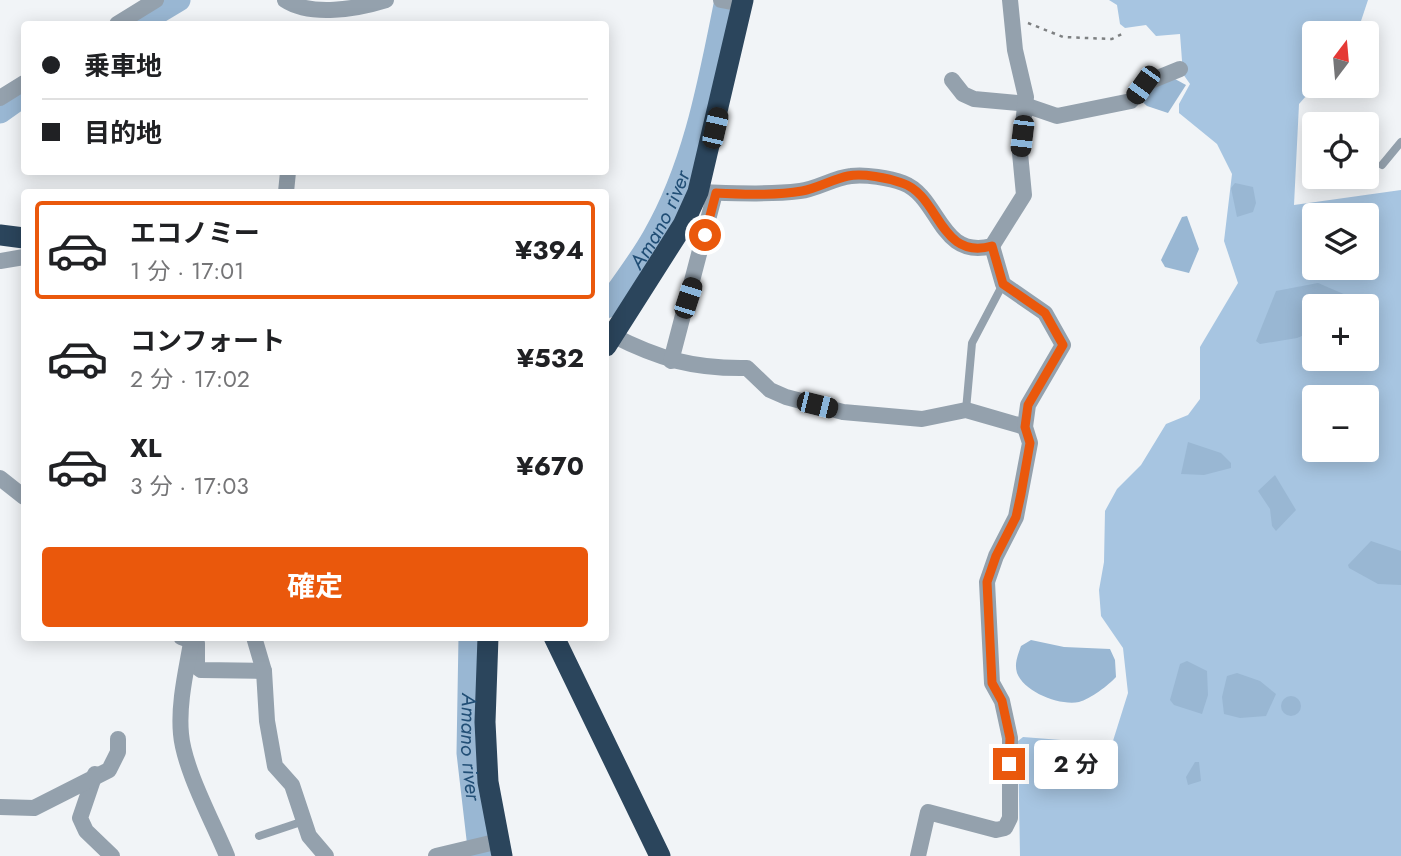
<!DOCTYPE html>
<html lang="ja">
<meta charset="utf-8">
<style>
:root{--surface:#fff;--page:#f6f6f6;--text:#202124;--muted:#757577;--line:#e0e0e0;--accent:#ea580c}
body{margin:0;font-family:Jost,"Noto Sans JP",sans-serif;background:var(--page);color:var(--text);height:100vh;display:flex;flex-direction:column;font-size:26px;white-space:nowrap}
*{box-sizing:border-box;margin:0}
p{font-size:23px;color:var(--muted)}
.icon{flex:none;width:38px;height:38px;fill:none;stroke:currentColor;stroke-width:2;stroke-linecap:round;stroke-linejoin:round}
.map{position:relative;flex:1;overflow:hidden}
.details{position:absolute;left:21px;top:189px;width:588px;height:452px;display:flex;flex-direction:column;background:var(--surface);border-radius:7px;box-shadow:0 4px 18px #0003}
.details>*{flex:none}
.top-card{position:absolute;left:21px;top:21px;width:588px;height:154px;border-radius:7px;box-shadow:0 4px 18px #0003;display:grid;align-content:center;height:154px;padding:0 21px;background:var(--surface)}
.needle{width:46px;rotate:16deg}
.fabs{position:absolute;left:1302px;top:21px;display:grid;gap:14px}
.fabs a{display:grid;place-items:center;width:77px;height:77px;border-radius:7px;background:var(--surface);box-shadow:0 4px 18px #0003;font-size:35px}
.end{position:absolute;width:32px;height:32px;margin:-16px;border:9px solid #ea580c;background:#fff;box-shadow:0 0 0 4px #fff}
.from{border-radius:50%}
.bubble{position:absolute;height:49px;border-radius:7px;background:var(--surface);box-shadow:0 4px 18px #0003;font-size:23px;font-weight:700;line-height:49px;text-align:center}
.car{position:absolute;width:21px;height:42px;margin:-21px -10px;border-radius:9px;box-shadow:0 0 5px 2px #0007;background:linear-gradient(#222 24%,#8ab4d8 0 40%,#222 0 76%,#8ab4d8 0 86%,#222 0)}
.top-card b{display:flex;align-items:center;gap:24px;height:66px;font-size:26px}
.top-card b+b{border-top:2px solid var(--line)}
.top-card i{width:18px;height:18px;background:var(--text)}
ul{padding:12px 0 0;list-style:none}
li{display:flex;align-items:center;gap:21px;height:98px;margin:0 14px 10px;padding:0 7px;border:4px solid transparent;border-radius:7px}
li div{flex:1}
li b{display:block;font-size:26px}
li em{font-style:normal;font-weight:700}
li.current{border-color:var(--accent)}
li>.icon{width:63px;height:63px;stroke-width:1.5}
.action{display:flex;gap:14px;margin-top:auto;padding:14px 21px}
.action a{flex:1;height:80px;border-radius:7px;background:var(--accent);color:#fff;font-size:28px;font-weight:700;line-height:80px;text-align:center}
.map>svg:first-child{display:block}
.forest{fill:#a7c5e1;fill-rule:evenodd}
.water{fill:#99b7d3}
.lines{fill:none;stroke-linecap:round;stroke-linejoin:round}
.river{stroke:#99b7d3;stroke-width:23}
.path{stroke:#7e8082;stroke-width:2.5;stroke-dasharray:3.5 5;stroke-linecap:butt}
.lane{stroke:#94a1ad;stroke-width:8}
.street{stroke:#94a1ad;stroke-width:16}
.highway{stroke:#2b455c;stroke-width:21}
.route{stroke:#ea580c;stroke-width:9}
.labels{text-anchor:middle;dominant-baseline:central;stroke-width:5;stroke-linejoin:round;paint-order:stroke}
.water-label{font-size:21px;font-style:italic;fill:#214e75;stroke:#fff}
</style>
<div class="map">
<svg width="1401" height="856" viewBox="0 0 1401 856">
<rect width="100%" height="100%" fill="#f1f4f7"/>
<path class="forest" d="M1109 0H1368L1357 33H1314L1315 86 1299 104 1294 205 1401 190V856H1020L1018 741 1023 737 1112 744 1128 693 1123 648 1101 616 1099 590 1104 562 1105 511 1117 489 1141 465 1166 424 1188 415 1200 399V347L1238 283 1224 241 1232 174 1217 144 1179 113V104L1190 84 1183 74 1180 34 1156 36 1146 25 1125 28 1120 24 1117 5ZM1314 215H1367V268H1314ZM1314 306H1367V359H1314ZM1314 397H1367V450H1314Z"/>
<g class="water">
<path d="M1175 79 1186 85 1168 113 1147 106 1137 97 1145 88Z"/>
<path d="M1235 183 1253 187 1256 203 1253 212 1237 217 1231 188Z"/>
<path d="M1187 216 1199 249 1189 273 1165 267 1161 260 1182 217Z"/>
<path d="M1318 283 1346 295 1353 306H1314V331L1297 338 1260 344 1256 341 1276 291Z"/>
<path d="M1188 442 1221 453 1231 463V468L1204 475 1181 474Z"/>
<path d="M1275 475 1296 510 1276 531 1272 526 1270 509 1258 491Z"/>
<path d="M1371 541 1401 551V585L1378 584 1349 568 1348 565Z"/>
<path d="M1031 640 1064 647 1110 649 1115 660 1116 677C1109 685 1090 699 1079 702 1060 706 1024 692 1017 673 1014 663 1018 655 1021 646Z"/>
<path d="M1187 661 1207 671 1208 695 1202 714 1174 705 1170 700 1180 664Z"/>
<path d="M1237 673 1260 681 1276 694 1266 716 1240 718 1224 714 1222 697 1227 676Z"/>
<circle cx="1291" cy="706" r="10"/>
<path d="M1195 762H1199L1201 781 1188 785 1186 777Z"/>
</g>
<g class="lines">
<g class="river">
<path d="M139 24 179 0"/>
<path d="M0 112 24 95"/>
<path id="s1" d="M606 307C622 284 640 261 654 236 695 165 710 79 726 0"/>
<path id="s2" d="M470 637 468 753 480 856"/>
</g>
<path class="path" d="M1028 23 1063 37 1112 39 1122 34"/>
<g class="lane">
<path d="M1382 165 1401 142"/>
<path d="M966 410 972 343 1003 284"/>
<path d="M259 836 304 821"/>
</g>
<g class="street">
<path d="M285 0C311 17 357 9 386 0"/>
<path d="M721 0 742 4"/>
<path d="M117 24 156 0"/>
<path d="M952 80 963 94 974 99 1019 103 1057 116 1131 101 1143 84 1180 69"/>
<path d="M0 98 24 83"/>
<path d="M286 192 288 172"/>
<path d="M698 192C732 193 766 195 800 191 817 189 833 178 851 176 865 174 890 178 903 183 940 197 939 260 992 246L1024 195 1020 153 1026 97 1015 50 1010 0"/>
<path d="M0 261 24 257"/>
<path d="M612 335C659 359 694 369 747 368L770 390 786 397 843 412 922 419 966 410 1025 427"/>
<path d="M671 361 715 193"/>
<path d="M0 478 24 497"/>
<path d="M181 637 197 643V667L201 670 264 671"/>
<path d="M192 637C187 668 178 702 181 734 184 769 213 822 227 856"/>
<path d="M254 637 264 671 267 721 275 766 292 785 309 836 326 856"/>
<path d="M95 774 80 818 86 831 112 856"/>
<path d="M0 807 34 808 109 770 118 752V739"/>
<path d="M436 856 499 841"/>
<path d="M918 856 928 812 996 830 1005 828 1010 818V738L1002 701 992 683 987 582 996 556 1016 517 1030 443 1025 427 1028 405 1063 345 1045 313 1003 284 992 246"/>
</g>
<g class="highway">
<path d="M0 235 24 238"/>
<path d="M606 346 683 225 698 192 743 0"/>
<path d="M488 637 485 722 488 782 502 856"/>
<path d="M554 637 660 856"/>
</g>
</g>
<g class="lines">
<path class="route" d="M705 235 716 193C744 194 774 196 802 191 818 188 833 179 848 176 863 173 888 178 902 183 940 195 939 261 992 246L1003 284 1045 313 1063 345 1028 405 1025 427 1030 443 1021 494 1016 517 996 556 987 582 992 683 1002 701 1010 738 1009 764"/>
</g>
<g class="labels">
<g class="water-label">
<text stroke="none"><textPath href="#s1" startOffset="103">Amano river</textPath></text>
<text stroke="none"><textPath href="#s2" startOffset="110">Amano river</textPath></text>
</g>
</g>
</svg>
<div class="fabs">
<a><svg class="needle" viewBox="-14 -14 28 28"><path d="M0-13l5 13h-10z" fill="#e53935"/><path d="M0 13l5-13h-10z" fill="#757577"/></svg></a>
<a><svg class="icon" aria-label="locate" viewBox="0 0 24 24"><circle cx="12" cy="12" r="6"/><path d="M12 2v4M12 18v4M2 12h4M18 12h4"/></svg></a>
<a><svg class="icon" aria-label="layers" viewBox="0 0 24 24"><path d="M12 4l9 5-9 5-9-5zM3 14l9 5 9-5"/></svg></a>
<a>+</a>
<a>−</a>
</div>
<i class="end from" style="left:705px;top:235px"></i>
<i class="end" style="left:1009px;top:764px"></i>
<div class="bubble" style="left:1034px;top:740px;width:84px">2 分</div>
<i class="car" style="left:1143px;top:85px;rotate:216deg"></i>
<i class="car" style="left:715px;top:128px;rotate:13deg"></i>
<i class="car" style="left:1022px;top:136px;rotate:187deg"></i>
<i class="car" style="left:688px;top:298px;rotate:18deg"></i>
<i class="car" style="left:817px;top:405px;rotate:104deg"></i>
<div class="top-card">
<b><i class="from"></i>乗車地</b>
<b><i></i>目的地</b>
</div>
<section class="details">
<ul>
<li class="current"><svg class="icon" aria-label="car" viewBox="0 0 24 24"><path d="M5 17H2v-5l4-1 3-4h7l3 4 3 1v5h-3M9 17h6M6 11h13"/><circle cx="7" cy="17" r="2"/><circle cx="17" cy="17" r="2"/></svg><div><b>エコノミー</b><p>1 分 · 17:01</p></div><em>¥394</em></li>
<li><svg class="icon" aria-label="car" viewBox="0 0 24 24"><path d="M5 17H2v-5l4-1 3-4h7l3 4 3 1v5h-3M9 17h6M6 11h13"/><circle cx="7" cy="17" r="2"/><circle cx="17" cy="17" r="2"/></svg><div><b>コンフォート</b><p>2 分 · 17:02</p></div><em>¥532</em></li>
<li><svg class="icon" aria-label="car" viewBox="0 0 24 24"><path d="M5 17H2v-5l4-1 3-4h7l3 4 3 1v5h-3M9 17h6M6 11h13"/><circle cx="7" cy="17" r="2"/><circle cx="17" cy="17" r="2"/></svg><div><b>XL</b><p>3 分 · 17:03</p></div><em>¥670</em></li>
</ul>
<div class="action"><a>確定</a></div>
</section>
</div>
